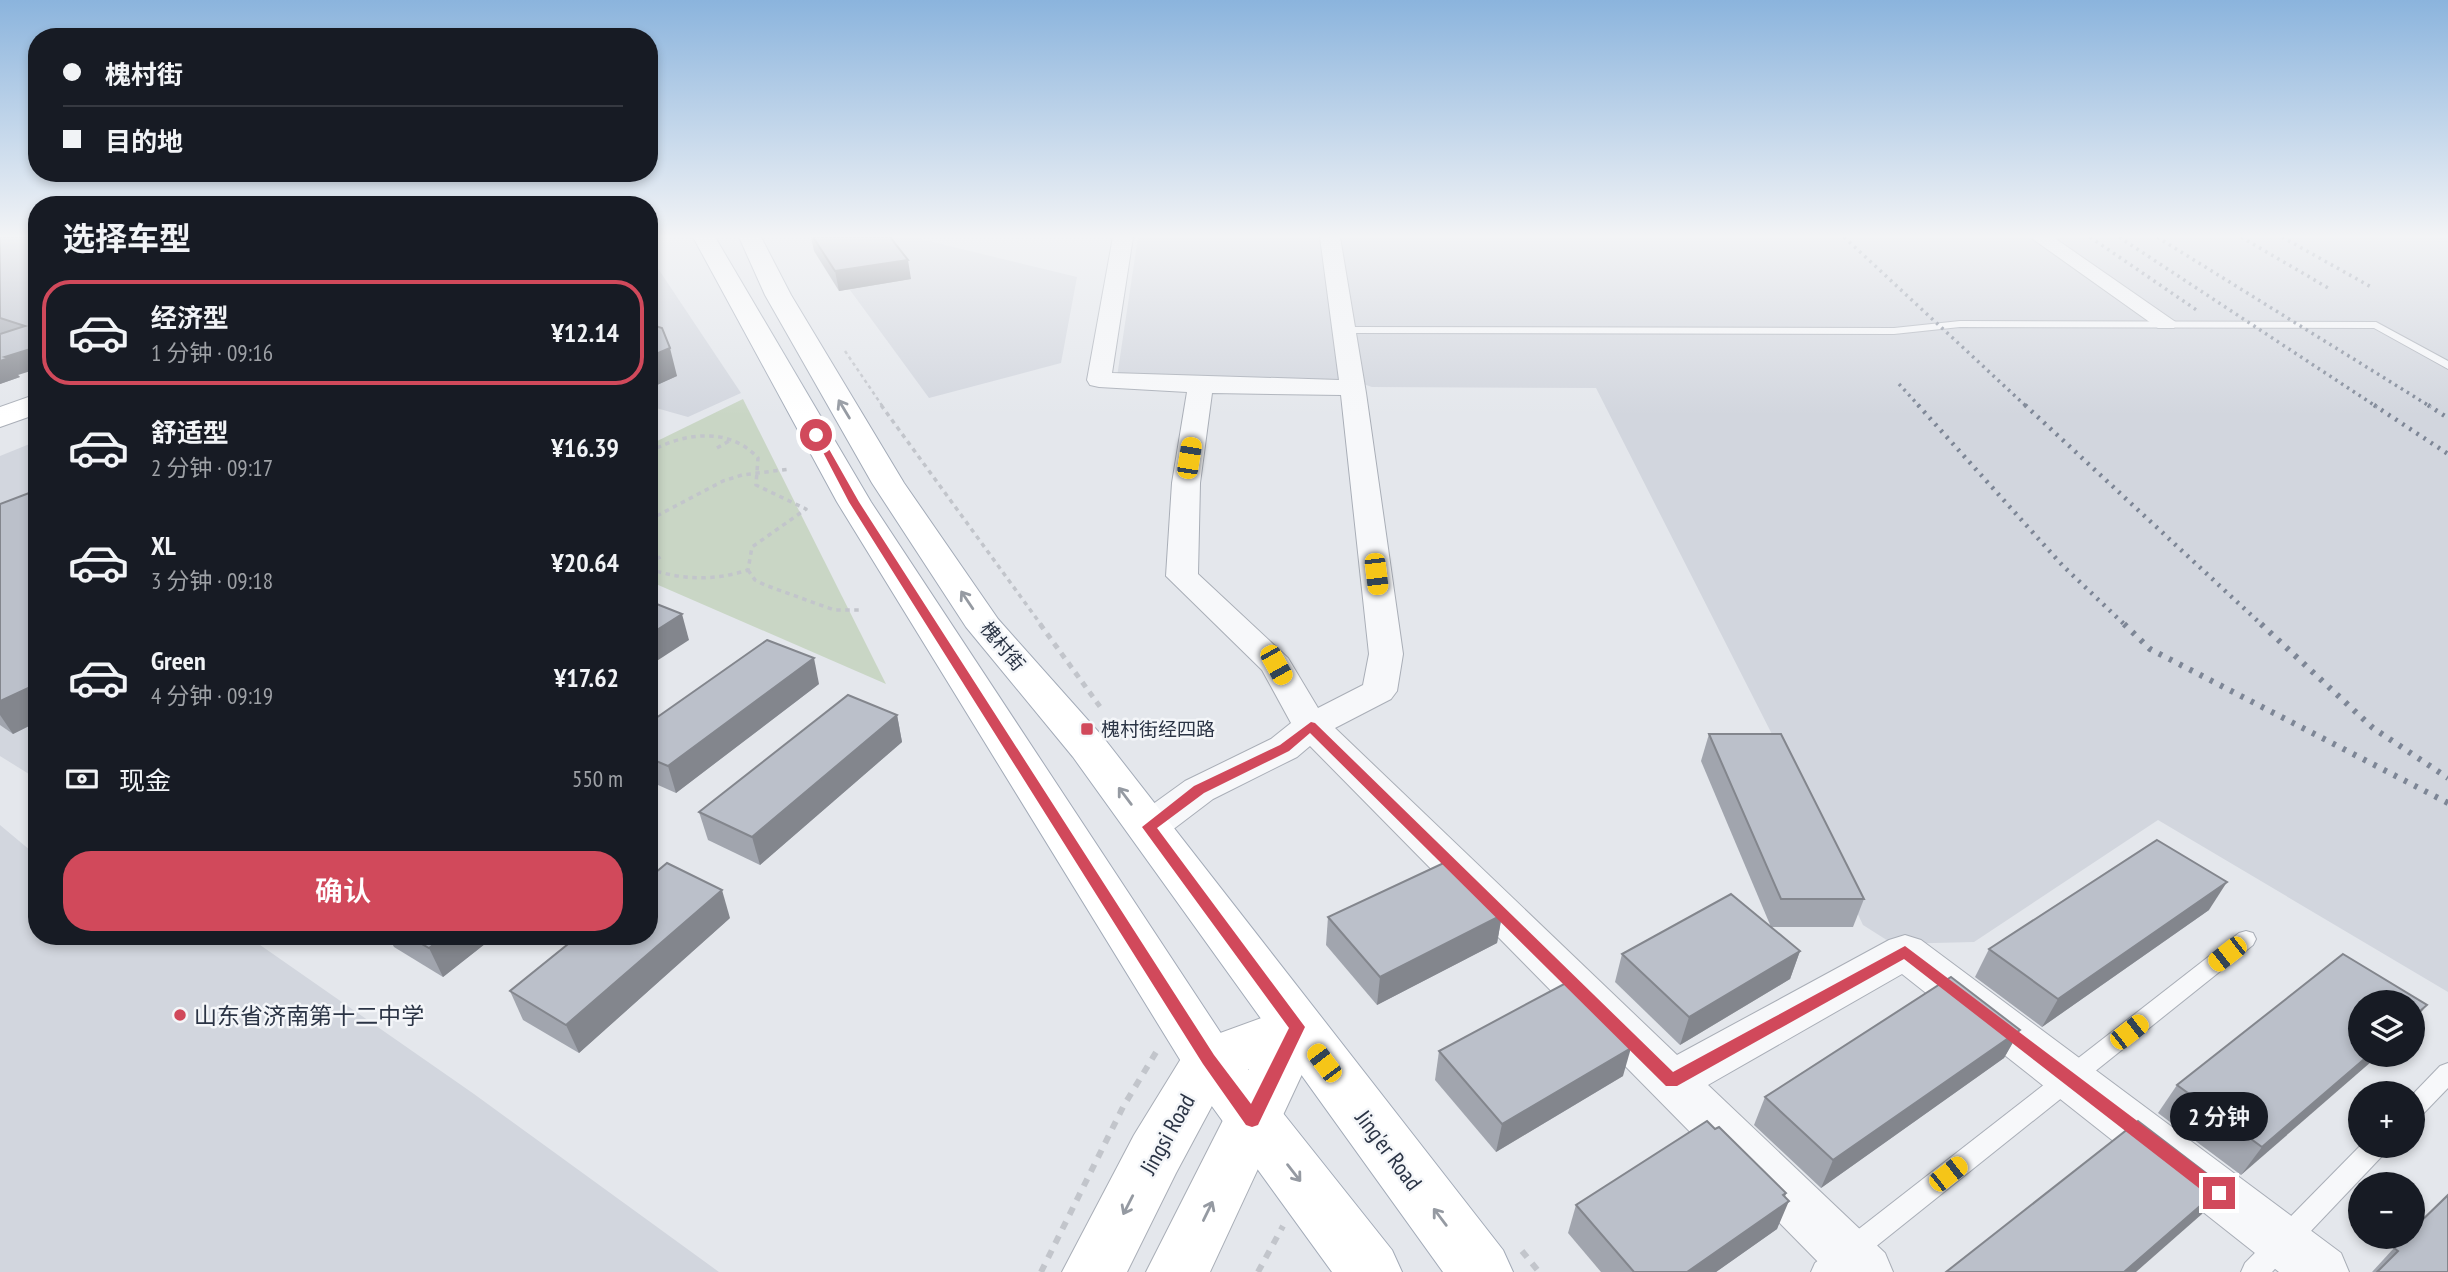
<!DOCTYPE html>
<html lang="zh">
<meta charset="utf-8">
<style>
:root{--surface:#171b24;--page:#242831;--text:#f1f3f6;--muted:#9ea1a6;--line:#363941;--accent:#d1495b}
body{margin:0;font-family:"PT Sans Narrow","Noto Sans SC",sans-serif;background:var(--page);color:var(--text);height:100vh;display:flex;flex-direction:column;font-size:26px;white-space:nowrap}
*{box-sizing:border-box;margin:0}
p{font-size:23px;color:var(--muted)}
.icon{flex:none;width:38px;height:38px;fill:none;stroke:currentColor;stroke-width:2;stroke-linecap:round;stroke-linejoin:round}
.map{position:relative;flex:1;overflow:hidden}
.side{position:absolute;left:28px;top:196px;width:630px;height:749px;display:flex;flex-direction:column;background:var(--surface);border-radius:28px;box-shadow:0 4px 10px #0003}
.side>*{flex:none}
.top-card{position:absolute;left:28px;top:28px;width:630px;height:154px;border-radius:28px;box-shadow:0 4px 10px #0003;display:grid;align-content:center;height:154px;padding:0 35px;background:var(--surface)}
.buttons{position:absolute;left:2348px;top:990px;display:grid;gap:14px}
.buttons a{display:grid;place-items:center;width:77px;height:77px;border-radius:50%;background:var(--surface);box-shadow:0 4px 10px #0003;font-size:35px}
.end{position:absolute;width:32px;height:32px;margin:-16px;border:9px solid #d1495b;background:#fff;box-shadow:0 0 0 4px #fff}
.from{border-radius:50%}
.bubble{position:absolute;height:49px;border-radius:24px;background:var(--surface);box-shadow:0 4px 10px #0003;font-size:23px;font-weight:600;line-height:49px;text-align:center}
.car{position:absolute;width:21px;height:42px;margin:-21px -10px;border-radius:9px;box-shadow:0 0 5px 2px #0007;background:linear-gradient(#f5c518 24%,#345 0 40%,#f5c518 0 76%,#345 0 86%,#f5c518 0)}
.top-card b{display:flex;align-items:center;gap:24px;height:66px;font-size:26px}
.top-card b+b{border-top:2px solid var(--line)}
.top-card i{width:18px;height:18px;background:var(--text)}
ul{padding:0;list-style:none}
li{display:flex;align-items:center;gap:21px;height:105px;margin:0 14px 10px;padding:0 21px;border:4px solid transparent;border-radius:28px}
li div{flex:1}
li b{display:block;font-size:26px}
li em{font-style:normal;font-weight:600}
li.on{border-color:var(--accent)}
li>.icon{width:63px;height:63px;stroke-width:1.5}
h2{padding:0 35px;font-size:32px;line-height:84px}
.pay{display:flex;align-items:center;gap:18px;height:77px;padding:0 35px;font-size:26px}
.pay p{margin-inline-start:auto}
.button{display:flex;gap:14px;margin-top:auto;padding:14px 35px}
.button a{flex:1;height:80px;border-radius:28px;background:var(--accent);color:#fff;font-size:28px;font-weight:600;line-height:80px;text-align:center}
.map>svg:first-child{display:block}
.built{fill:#d2d6de}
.green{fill:#c9d6c5}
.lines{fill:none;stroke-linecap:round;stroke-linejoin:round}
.service-casing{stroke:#a9aeb7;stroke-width:2}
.minor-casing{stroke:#a9aeb7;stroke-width:2}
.secondary-casing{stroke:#a9aeb7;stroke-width:2}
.primary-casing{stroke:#a3abb8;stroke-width:2}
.path-far3{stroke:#c2c5cb;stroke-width:2.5;stroke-dasharray:3.5 3.5;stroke-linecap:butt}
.path-far2{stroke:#c2c5cb;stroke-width:3.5;stroke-dasharray:4.5 4.5;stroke-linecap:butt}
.path-far1{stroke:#c2c5cb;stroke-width:5;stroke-dasharray:6 6;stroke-linecap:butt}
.path{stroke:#c2c5cb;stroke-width:6;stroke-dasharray:8 8;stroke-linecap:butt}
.service{fill:#f7f8fa;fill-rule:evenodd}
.minor{fill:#f7f8fa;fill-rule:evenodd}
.secondary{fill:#fff;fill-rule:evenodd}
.primary{fill:#fff;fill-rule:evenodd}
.rail-far2{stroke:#7d8696;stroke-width:3.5;stroke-dasharray:2.5 4.5;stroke-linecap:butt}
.rail-far1{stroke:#7d8696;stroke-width:4.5;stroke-dasharray:2.5 6;stroke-linecap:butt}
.rail{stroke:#7d8696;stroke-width:6;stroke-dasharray:3.5 8;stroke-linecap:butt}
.wall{fill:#a1a5ae}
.shaded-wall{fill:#83868d}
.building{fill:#bbc0ca;stroke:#83868d;stroke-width:2}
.oneway{stroke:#959aa2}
.route{fill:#d1495b}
.poi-dot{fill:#d1495b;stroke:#f4f6f9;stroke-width:2.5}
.labels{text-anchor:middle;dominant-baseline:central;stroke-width:5;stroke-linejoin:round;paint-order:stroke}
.street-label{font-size:19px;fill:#2b3445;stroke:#f4f6f9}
.poi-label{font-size:19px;fill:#2b3445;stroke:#f4f6f9;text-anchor:start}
.near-poi-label{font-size:23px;fill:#2b3445;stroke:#f4f6f9;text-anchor:start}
.near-street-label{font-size:23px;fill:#2b3445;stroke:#f4f6f9}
</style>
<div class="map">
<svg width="2448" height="1272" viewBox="0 0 2448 1272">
<rect width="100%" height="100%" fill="#e4e7ec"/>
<g class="built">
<path d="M850 237H912L1077 277 1061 363 929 398 820 249Z"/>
<path d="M1138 237H2448V992L2158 820 1974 942 1893 944 1863 925 1783 756 1596 388 1372 387 1351 380 1117 377Z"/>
<path d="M649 255 741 393 688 417 649 406Z"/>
<path d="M37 441V779L0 756V456Z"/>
<path d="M0 825 37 856V936H247L474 1094 719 1272H0Z"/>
</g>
<path class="green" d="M743 399 886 684 649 581V445Z"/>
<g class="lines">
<defs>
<g id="service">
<path d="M1960 321 2376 322 2448 361V369L2374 328 1960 327 1894 334 1346 333 1341 330 1346 327 1894 328Z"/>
<path d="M2246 931 2253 933 2256 939 2253 945 1844 1272H1811L1815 1263 2239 933Z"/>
<path d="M2448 1063V1088L2421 1116 2413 1119V1094L2440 1066Z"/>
<path d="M2361 1145 2388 1146 2384 1154 2272 1272H2241L2245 1263Z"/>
</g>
<g id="minor">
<path d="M1113 237H1133L1112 373 1339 380 1320 237H1340L1366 393 1403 654 1397 691 1391 699 1335 728 1677 1055 1889 940 1905 935 1921 940 2341 1253 2349 1272H2279L1902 974 1708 1085 1885 1253 1893 1272H1828L1310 746 1297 757 1213 799 1163 837 1149 841 1135 837 1129 827 1135 817 1185 781 1271 739 1291 723 1262 670 1166 576 1172 483 1187 392 1099 387 1090 385 1087 380ZM1212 393 1341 395 1369 654 1363 685 1318 708 1288 658 1198 574 1200 483Z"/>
<path d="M2030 237H2053L2177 323 2174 328H2158Z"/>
</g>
<g id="secondary">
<path d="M37 394V414L0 427V407Z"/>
<path d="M1297 1005 1316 1011 1324 1027 1210 1272H1146L1249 1069 1228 1076 1176 1173 1127 1272H1062L1134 1135 1190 1044Z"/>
</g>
<g id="primary">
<path d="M693 237H715L871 502 1228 1044 1392 1250 1402 1272H1332L1190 1076 837 502Z"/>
<path d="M739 237H761L791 295 904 483 998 619 1103 737 1503 1250 1513 1272H1443L1073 757 966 627 872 483 765 295Z"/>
</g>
</defs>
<use href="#service" class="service-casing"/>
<use href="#minor" class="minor-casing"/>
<use href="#secondary" class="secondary-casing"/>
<use href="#primary" class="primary-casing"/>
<path class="path-far3" d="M845 351 883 407"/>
<g class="path-far2">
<path d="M881 405 1042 626"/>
<path d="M717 448 729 441"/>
<path d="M649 452C683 433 729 426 758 458L756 485 806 509 752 547 748 570C714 581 683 580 649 569"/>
<path d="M649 520 723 481 742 475 790 469"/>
<path d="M649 564 663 555"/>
<path d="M748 570 755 580 765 585 834 610H863"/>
</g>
<path class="path-far1" d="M1040 624 1101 708"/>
<g class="path">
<path d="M1522 1251 1539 1272"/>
<path d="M1041 1272 1123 1107 1158 1049"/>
<path d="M1258 1272 1283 1226"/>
</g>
<use href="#service" class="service"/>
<use href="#minor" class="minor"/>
<use href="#secondary" class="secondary"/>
<use href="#primary" class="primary"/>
<g class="rail-far2">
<path d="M1844 237 2027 407"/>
<path d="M2090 237 2198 311"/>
<path d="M2119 237 2377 407"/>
<path d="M2157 237 2431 407"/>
<path d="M2241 237 2330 289"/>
<path d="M2282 237 2373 288"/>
<path d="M1899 384 1920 407"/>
</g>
<g class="rail-far1">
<path d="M1918 405 2063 566 2126 626"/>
<path d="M2025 405 2263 626"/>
<path d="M2374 405 2448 454"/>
<path d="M2428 405 2448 418"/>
</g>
<g class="rail">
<path d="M2124 624 2150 649 2448 803"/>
<path d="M2261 624 2373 728 2448 778"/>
</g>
</g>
<g class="wall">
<path d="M0 237H37L18 375 20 377 0 384 3 333H0Z"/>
<path d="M811 237H890L911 279 839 291 814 251Z"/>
<path d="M649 324 677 376 657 385 649 383Z"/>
<path d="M37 490V722L13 734 0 725V504Z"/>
<path d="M819 684 676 793 649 781V723Z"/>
<path d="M897 715 902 742 760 865 708 840 699 812Z"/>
<path d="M1709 734 1864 899 1853 927H1771L1701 761Z"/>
<path d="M2209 910 2042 1027 1975 977 1989 949Z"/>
<path d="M1502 915 1497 943 1377 1005 1326 945 1328 917Z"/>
<path d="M730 918 579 1053 523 1020 510 991Z"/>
<path d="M388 936H495L443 977 394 947Z"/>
<path d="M1800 951 1790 979 1680 1045 1615 982 1622 954Z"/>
<path d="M2020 1030 2004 1058 1821 1188 1754 1125 1765 1097Z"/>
<path d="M1439 1051 1623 1076 1496 1152 1435 1080Z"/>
<path d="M2361 1055 2241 1175 2158 1113 2177 1085Z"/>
<path d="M1786 1193 1777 1229 1716 1272H1601L1568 1233 1576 1205Z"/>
<path d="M2394 1248 2448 1272H2372Z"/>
</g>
<g class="shaded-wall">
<path d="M908 260 911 279 839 291 835 271Z"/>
<path d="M649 308 653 322 649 323Z"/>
<path d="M37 347V369L18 375 20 377 0 384V361L5 357Z"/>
<path d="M670 348 677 376 657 385 649 357Z"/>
<path d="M682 614 689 640 649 666V635Z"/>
<path d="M814 658 819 684 676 793 668 766Z"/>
<path d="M37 684V722L13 734 0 715V701Z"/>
<path d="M897 715 902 742 760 865 752 837Z"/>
<path d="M2227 882 2209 910 2042 1027 2058 999Z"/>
<path d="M722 890 730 918 579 1053 566 1025Z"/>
<path d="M1502 915 1497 943 1377 1005 1380 977Z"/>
<path d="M445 936H495L443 977 429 948Z"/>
<path d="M1800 951 1790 979 1680 1045 1689 1017Z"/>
<path d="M2427 1005 2413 1022V1017Z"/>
<path d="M2020 1030 2004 1058 1821 1188 1833 1160Z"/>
<path d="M1631 1048 1623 1076 1496 1152 1502 1124Z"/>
<path d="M2369 1055H2379L2241 1175 2262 1147Z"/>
<path d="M2223 1186 2202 1214 2136 1272H2124Z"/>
<path d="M1786 1193 1780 1208 1789 1201 1777 1229 1716 1272H1687Z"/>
</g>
<g class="building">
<path d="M0 237H37V347L5 357 9 358 0 361V334L25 326 0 318Z"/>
<path d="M813 237H890L908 260 835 271Z"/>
<path d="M649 324 662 328 670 348 649 357Z"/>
<path d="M37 490V684L0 701V504Z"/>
<path d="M649 601 682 614 649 635Z"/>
<path d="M767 640 814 658 668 766 649 758V723Z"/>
<path d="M848 695 897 715 752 837 699 812Z"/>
<path d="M1709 734H1781L1864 899H1781Z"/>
<path d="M2157 840 2227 882 2058 999 1989 949Z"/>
<path d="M1448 861 1502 915 1380 977 1328 917Z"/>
<path d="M667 863 722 890 566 1025 510 991 578 936H649V878Z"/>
<path d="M1731 894 1800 951 1689 1017 1622 954Z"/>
<path d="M408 936H445L429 948Z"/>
<path d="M2343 954 2427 1005 2413 1017V1003H2361V1055H2369L2262 1147 2177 1085Z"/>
<path d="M1951 977 2020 1030 1833 1160 1765 1097Z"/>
<path d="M1566 983 1631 1048 1502 1124 1439 1051Z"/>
<path d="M1707 1121 1715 1129 1719 1127 1786 1193 1783 1195 1789 1201 1687 1272H1634L1576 1205Z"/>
<path d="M2138 1121 2223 1186 2124 1272H1946Z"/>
<path d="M2448 1195V1272H2377L2398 1251 2394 1248 2405 1237H2413V1229Z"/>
</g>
<defs><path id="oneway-shaft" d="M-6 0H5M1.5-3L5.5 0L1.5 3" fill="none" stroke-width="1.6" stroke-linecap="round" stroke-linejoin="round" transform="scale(1.75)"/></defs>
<g class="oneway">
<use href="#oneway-shaft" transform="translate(844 409) rotate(-121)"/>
<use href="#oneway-shaft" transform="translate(967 600) rotate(-124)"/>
<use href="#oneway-shaft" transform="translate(1125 796) rotate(-127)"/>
<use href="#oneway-shaft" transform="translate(1294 1173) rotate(52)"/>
<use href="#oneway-shaft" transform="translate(1128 1205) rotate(117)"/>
<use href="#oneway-shaft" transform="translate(1208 1211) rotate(-64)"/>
<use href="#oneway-shaft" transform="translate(1440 1217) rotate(-127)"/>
</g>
<linearGradient id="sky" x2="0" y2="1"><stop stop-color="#8bb4dd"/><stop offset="0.57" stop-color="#f3f4f6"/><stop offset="1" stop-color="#f3f4f6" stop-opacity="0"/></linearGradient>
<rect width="2448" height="415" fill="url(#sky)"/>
<path class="route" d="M813 433 821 435 859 502 1214 1055 1251 1104 1289 1028 1142 827 1194 786 1280 745 1311 722 1315 723 1673 1072 1905 946 2225 1187 2228 1193 2225 1199 2219 1201 2213 1199 1904 959 1677 1086H1666L1310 733 1289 751 1204 793 1157 828 1305 1027 1258 1125 1252 1127 1246 1125 1203 1064 849 502Z"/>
<g class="poi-dot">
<rect x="1080" y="722" width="14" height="14" rx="3.5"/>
<circle cx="180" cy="1015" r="7"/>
</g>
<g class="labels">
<g class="street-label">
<text transform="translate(1003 646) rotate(50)">槐村街</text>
</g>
<g class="poi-label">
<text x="1101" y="729">槐村街经四路</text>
</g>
<g class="near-poi-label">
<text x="194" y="1015">山东省济南第十二中学</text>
</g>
<g class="near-street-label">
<text transform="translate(1167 1134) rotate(-61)">Jingsi Road</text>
<text transform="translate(1389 1150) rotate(53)">Jing'er Road</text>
</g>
</g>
</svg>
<div class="buttons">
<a><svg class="icon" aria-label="layers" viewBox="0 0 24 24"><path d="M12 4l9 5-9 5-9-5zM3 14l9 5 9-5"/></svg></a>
<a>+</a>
<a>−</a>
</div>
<i class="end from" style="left:816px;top:435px"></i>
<i class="end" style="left:2219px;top:1193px"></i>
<div class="bubble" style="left:2170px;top:1092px;width:98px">2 分钟</div>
<i class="car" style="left:1189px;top:458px;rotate:9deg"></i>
<i class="car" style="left:1376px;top:574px;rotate:173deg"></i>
<i class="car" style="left:1276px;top:665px;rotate:151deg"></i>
<i class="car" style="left:2227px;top:954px;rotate:232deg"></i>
<i class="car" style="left:2129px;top:1032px;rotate:52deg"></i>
<i class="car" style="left:1324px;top:1063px;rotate:323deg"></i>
<i class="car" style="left:1948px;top:1174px;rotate:52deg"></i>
<div class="top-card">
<b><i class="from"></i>槐村街</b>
<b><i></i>目的地</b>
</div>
<section class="side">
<h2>选择车型</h2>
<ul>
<li class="on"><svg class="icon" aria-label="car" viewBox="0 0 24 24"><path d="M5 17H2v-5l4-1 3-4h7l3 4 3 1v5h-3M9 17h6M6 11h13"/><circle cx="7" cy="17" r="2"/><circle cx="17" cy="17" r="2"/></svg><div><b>经济型</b><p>1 分钟 · 09:16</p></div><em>¥12.14</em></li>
<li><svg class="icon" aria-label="car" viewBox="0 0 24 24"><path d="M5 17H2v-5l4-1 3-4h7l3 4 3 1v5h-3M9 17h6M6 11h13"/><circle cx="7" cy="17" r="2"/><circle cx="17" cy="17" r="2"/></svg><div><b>舒适型</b><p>2 分钟 · 09:17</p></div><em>¥16.39</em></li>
<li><svg class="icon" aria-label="car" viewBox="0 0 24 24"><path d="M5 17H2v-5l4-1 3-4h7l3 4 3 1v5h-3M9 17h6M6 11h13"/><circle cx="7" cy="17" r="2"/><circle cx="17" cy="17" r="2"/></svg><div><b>XL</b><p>3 分钟 · 09:18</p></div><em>¥20.64</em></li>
<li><svg class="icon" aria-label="car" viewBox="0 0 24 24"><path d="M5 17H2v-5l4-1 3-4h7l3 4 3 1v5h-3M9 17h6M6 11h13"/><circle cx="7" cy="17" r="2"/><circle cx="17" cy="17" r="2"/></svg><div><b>Green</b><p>4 分钟 · 09:19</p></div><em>¥17.62</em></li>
</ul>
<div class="pay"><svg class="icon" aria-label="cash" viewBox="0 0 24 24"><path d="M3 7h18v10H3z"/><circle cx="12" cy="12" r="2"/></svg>现金<p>550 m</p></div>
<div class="button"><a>确认</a></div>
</section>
</div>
